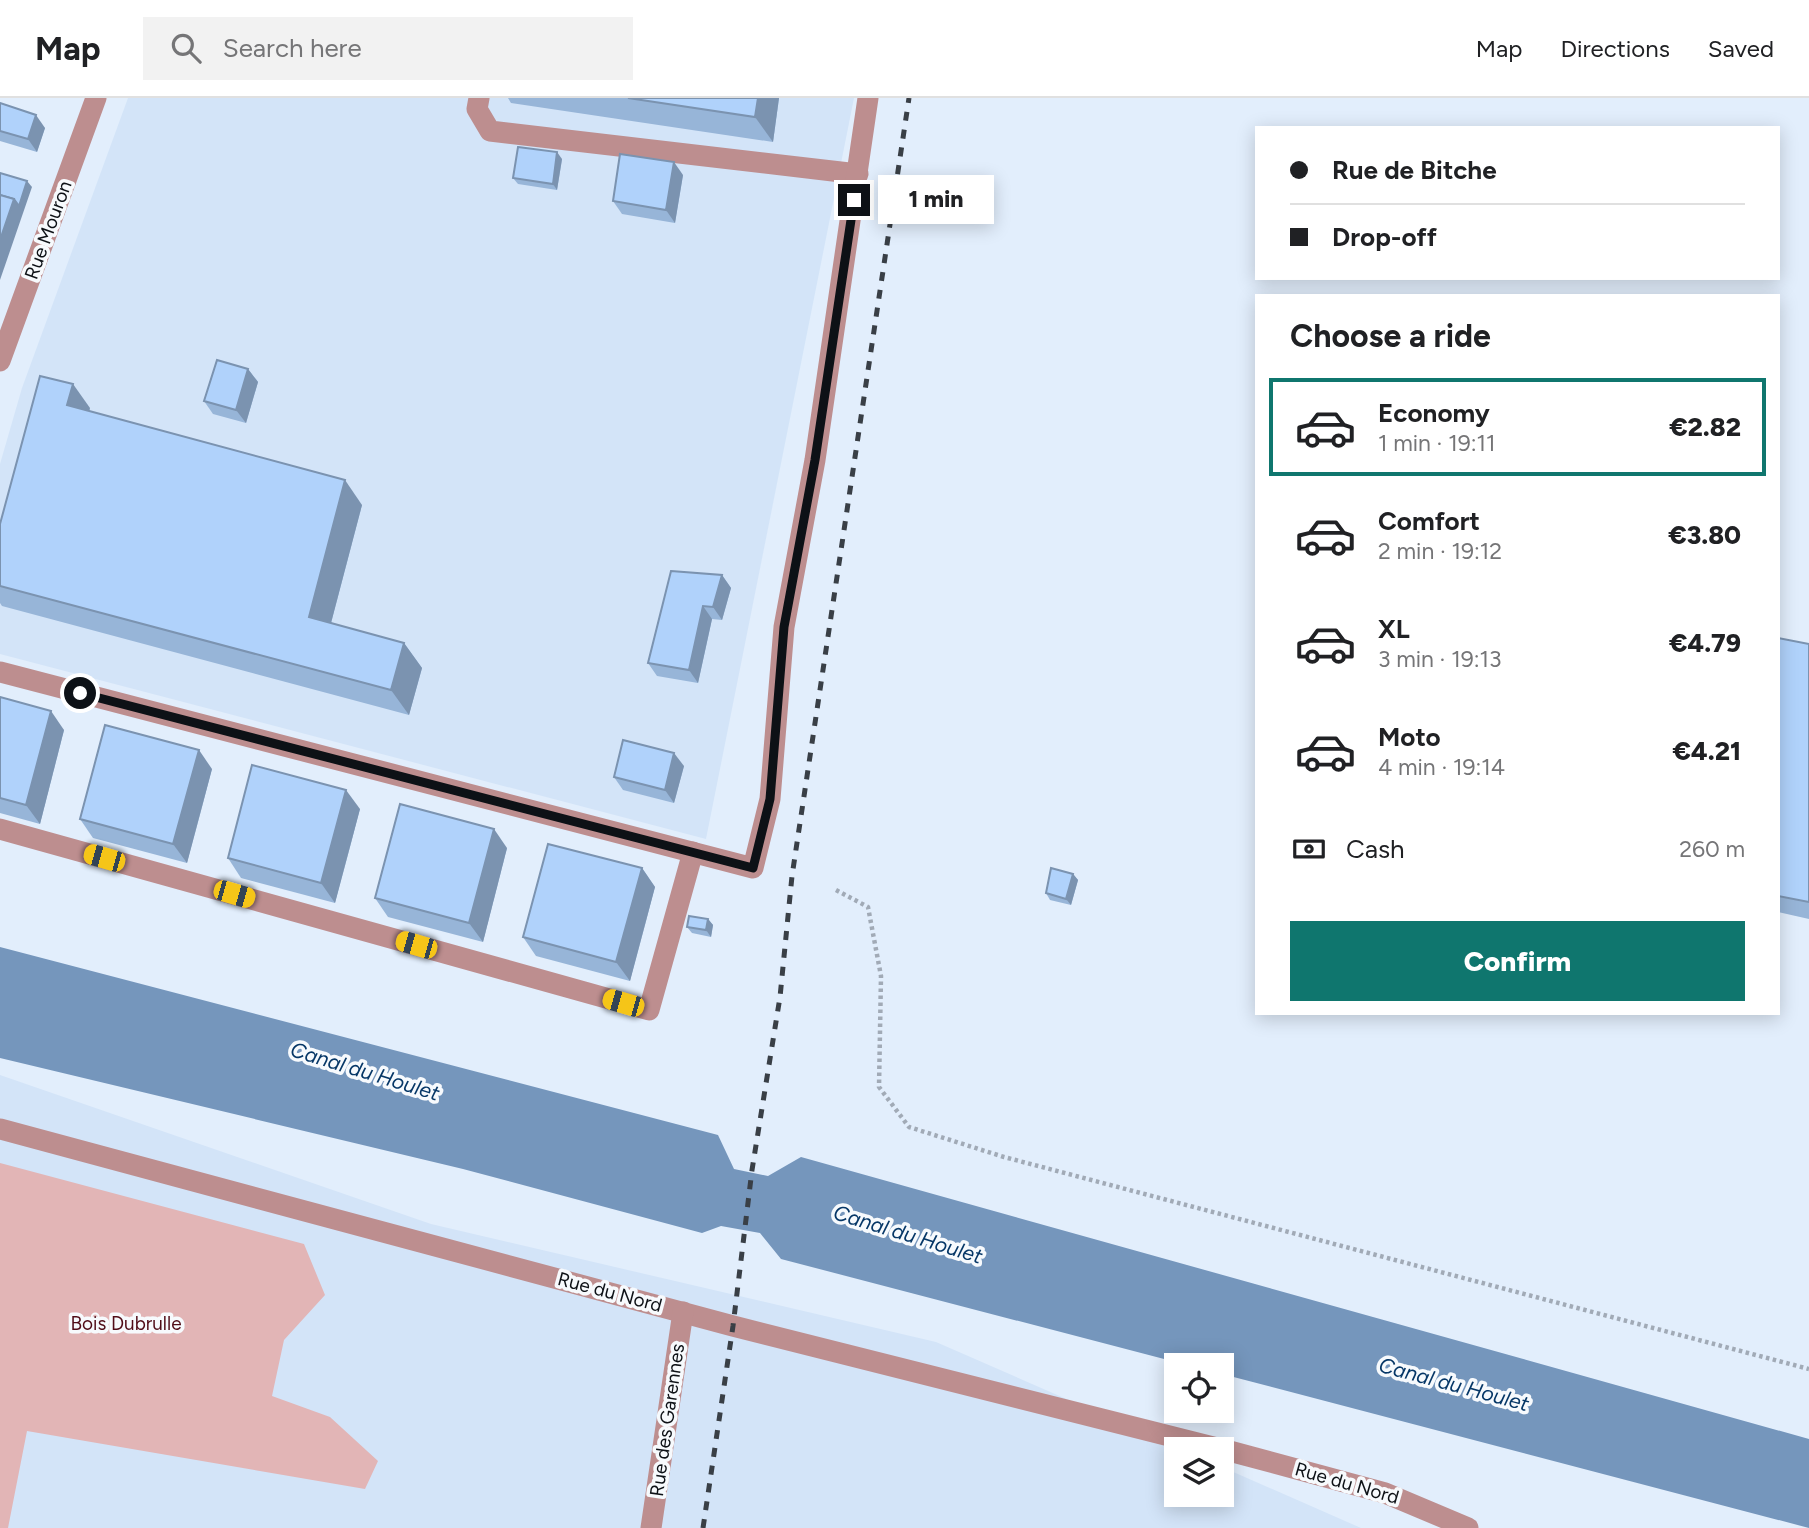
<!DOCTYPE html>
<meta charset="utf-8">
<style>
:root{--surface:#fff;--page:#f2f2f2;--text:#202124;--muted:#757577;--line:#e0e0e0;--accent:#0f766e}
body{margin:0;font-family:Figtree,sans-serif;background:var(--page);color:var(--text);height:100vh;display:flex;flex-direction:column;font-size:26px;white-space:nowrap}
*{box-sizing:border-box;margin:0}
p{font-size:23px;color:var(--muted)}
.icon{flex:none;width:38px;height:38px;fill:none;stroke:currentColor;stroke-width:2;stroke-linecap:round;stroke-linejoin:round}
.map{position:relative;flex:1;overflow:hidden}
.side{position:absolute;left:1255px;top:196px;width:525px;height:721px;display:flex;flex-direction:column;background:var(--surface);border-radius:0px;box-shadow:0 4px 18px #0003}
.side>*{flex:none}
.top-card{position:absolute;left:1255px;top:28px;width:525px;height:154px;border-radius:0px;box-shadow:0 4px 18px #0003;display:grid;align-content:center;height:154px;padding:0 35px;background:var(--surface)}
.controls{position:absolute;left:1164px;top:1255px;display:grid;gap:14px}
.controls a{display:grid;place-items:center;width:70px;height:70px;border-radius:0px;background:var(--surface);box-shadow:0 4px 18px #0003;font-size:35px}
.end{position:absolute;width:32px;height:32px;margin:-16px;border:9px solid #0d1116;background:#fff;box-shadow:0 0 0 4px #fff}
.from{border-radius:50%}
.bubble{position:absolute;height:49px;border-radius:0px;background:var(--surface);box-shadow:0 4px 18px #0003;font-size:23px;font-weight:800;line-height:49px;text-align:center}
.car{position:absolute;width:21px;height:42px;margin:-21px -10px;border-radius:9px;box-shadow:0 0 5px 2px #0007;background:linear-gradient(#f5c518 24%,#345 0 40%,#f5c518 0 76%,#345 0 86%,#f5c518 0)}
.top-card b{display:flex;align-items:center;gap:24px;height:66px;font-size:26px}
.top-card b+b{border-top:2px solid var(--line)}
.top-card i{width:18px;height:18px;background:var(--text)}
ul{padding:0;list-style:none}
li{display:flex;align-items:center;gap:21px;height:98px;margin:0 14px 10px;padding:0 21px;border:4px solid transparent;border-radius:0px}
li div{flex:1}
li b{display:block;font-size:26px}
li em{font-style:normal;font-weight:800}
li.on{border-color:var(--accent)}
li>.icon{width:63px;height:63px;stroke-width:1.5}
h2{padding:0 35px;font-size:32px;line-height:84px}
.pay{display:flex;align-items:center;gap:18px;height:77px;padding:0 35px;font-size:26px}
.pay p{margin-inline-start:auto}
.button{display:flex;gap:14px;margin-top:auto;padding:14px 35px}
.button a{flex:1;height:80px;border-radius:0px;background:var(--accent);color:#fff;font-size:28px;font-weight:800;line-height:80px;text-align:center}
header{display:flex;align-items:center;gap:42px;box-sizing:border-box;height:98px;padding:0 35px;background:var(--surface);border-bottom:2px solid var(--line)}
header strong{font-size:33px}
nav{display:flex;gap:38px;margin-inline-start:auto;font-size:24px}
.search{width:490px;height:63px;background:var(--page);display:flex;align-items:center;gap:18px;box-sizing:border-box;padding:0 24px;border-radius:0px;color:var(--muted);font-size:26px}
.map>svg:first-child{display:block}
.built{fill:#d3e4f8}
.green{fill:#e2b5b6}
.water{fill:#7596bc}
.lines{fill:none;stroke-linecap:round;stroke-linejoin:round}
.path{stroke:#a1aab6;stroke-width:4.5;stroke-dasharray:3.5 3.5;stroke-linecap:butt}
.minor{stroke:#bd8e8f;stroke-width:21}
.rail{stroke:#393f46;stroke-width:5;stroke-dasharray:9 9;stroke-linecap:butt}
.wall{fill:#97b5d8}
.shaded-wall{fill:#7b93b0}
.building{fill:#b0d2fb;stroke:#7b93b0;stroke-width:2}
.route{stroke:#0d1116;stroke-width:9}
.labels{text-anchor:middle;dominant-baseline:central;stroke-width:7;stroke-linejoin:round;paint-order:stroke}
.street-label{font-size:19px;fill:#0d1116;stroke:#f7fafd}
.park-label{font-size:19px;fill:#500c17;stroke:#f7fafd}
.water-label{font-size:21px;font-style:italic;fill:#063767;stroke:#f7fafd}
</style>
<header>
<strong>Map</strong>
<div class="search"><svg class="icon" aria-label="search" viewBox="0 0 24 24"><circle cx="10" cy="10" r="6"/><path d="M15 15l6 6"/></svg>Search here</div>
<nav><a>Map</a><a>Directions</a><a>Saved</a></nav>
</header>
<div class="map">
<svg width="1809" height="1430" viewBox="0 0 1809 1430">
<rect width="100%" height="100%" fill="#e2eefc"/>
<g class="built">
<path d="M128 0H854L706 741 0 556V366L22 290Z"/>
<path d="M0 977 431 1126 936 1244 1181 1351H1176V1396H1222V1369L1361 1430H0Z"/>
</g>
<path class="green" d="M0 1065 304 1146 325 1197 284 1242 272 1298 330 1319 378 1363 365 1391 27 1333 8 1430H0Z"/>
<path class="water" d="M0 849 718 1037 734 1071 768 1078 801 1059 1809 1341V1430L1222 1276V1267H1187L781 1161 760 1135 721 1128 702 1135 463 1071 0 960Z"/>
<g class="lines">
<path class="path" d="M836 792 868 809 881 878 879 989 909 1029 1004 1059 1809 1271"/>
<g class="minor">
<path d="M479 0 477 11 490 33 858 76"/>
<path d="M0 263 96 0"/>
<path d="M0 574 753 770 770 701 784 529 815 362 868 0"/>
<path d="M0 731 649 912 693 754"/>
<path d="M0 1031 733 1228 1221 1351"/>
<path d="M1222 1351 1385 1395 1468 1430"/>
<path d="M651 1430 683 1214"/>
</g>
<path class="rail" d="M703 1430 733 1228 752 1072 780 899 792 778 909 0"/>
</g>
<g class="wall">
<path d="M508 0H779L773 44 511 5Z"/>
<path d="M0 5 45 30 37 54 0 43Z"/>
<path d="M562 61 557 92 518 86 513 80Z"/>
<path d="M683 77 675 125 622 116 613 103Z"/>
<path d="M248 271 258 284 246 325 213 316 204 303Z"/>
<path d="M90 310 89 313 362 407 331 525 404 545 422 570 409 617 2 508 0 505V426Z"/>
<path d="M722 477 731 490 722 522 712 521 698 585 657 578 648 565Z"/>
<path d="M1778 540 1809 546V821L1778 814Z"/>
<path d="M0 599 64 632 40 726 0 715Z"/>
<path d="M684 668 674 705 623 692 614 679Z"/>
<path d="M212 671 187 765 93 740 80 721Z"/>
<path d="M360 711 335 805 241 780 228 760Z"/>
<path d="M507 750 483 844 388 819 375 800Z"/>
<path d="M642 770 655 789 630 883 536 858 523 839Z"/>
<path d="M1073 776 1078 782 1071 807 1050 802 1046 795Z"/>
<path d="M708 821 713 827 711 839 692 835 687 829Z"/>
</g>
<g class="shaded-wall">
<path d="M758 0H779L773 44 755 19Z"/>
<path d="M36 17 45 30 37 54 28 41Z"/>
<path d="M557 54 562 61 557 92 553 86Z"/>
<path d="M674 64 683 77 675 125 666 112Z"/>
<path d="M27 83 32 89 0 182V142L14 101Z"/>
<path d="M248 271 258 284 246 325 236 312Z"/>
<path d="M73 286 90 310 84 332 67 307Z"/>
<path d="M345 382 362 407 326 544 309 519Z"/>
<path d="M722 477 731 490 722 522 713 509Z"/>
<path d="M703 508 712 521 698 585 689 572Z"/>
<path d="M404 545 422 570 409 617 391 592Z"/>
<path d="M51 613 64 632 40 726 26 707Z"/>
<path d="M199 652 212 671 187 765 173 746Z"/>
<path d="M674 655 684 668 674 705 665 692Z"/>
<path d="M346 692 360 711 335 805 321 785Z"/>
<path d="M494 731 507 750 483 844 469 825Z"/>
<path d="M642 770 655 789 630 883 616 864Z"/>
<path d="M1073 776 1078 782 1071 807 1066 801Z"/>
<path d="M708 821 713 827 711 839 706 832Z"/>
</g>
<g class="building">
<path d="M628 0H758L755 19Z"/>
<path d="M0 5 36 17 28 41 0 33Z"/>
<path d="M518 49 557 54 553 86 513 80Z"/>
<path d="M620 56 674 64 666 112 613 103Z"/>
<path d="M0 75 27 83 19 108 14 101 0 97Z"/>
<path d="M0 97 14 101 0 142Z"/>
<path d="M217 262 248 271 236 312 204 303Z"/>
<path d="M40 278 73 286 67 307 345 382 309 519 404 545 391 592 0 488V426Z"/>
<path d="M671 473 722 477 713 509 703 508 689 572 648 565Z"/>
<path d="M1778 540 1809 546V804L1778 798Z"/>
<path d="M0 599 51 613 26 707 0 700Z"/>
<path d="M105 627 199 652 173 746 80 721Z"/>
<path d="M623 642 674 655 665 692 614 679Z"/>
<path d="M252 667 346 692 321 785 228 760Z"/>
<path d="M400 706 494 731 469 825 375 800Z"/>
<path d="M548 746 642 770 616 864 523 839Z"/>
<path d="M1051 770 1073 776 1066 801 1046 795Z"/>
<path d="M689 818 708 821 706 832 687 829Z"/>
</g>
<g class="lines">
<path class="route" d="M80 595 753 770 770 701 784 529 815 362 854 102"/>
</g>
<g class="labels">
<g class="street-label">
<text transform="translate(48 132) rotate(-70)">Rue Mouron</text>
<text transform="translate(610 1194) rotate(15)">Rue du Nord</text>
<text transform="translate(667 1322) rotate(-82)">Rue des Garennes</text>
<text transform="translate(1347 1385) rotate(16)">Rue du Nord</text>
</g>
<g class="park-label">
<text x="126" y="1225">Bois Dubrulle</text>
</g>
<g class="water-label">
<text transform="translate(365 973) rotate(17)">Canal du Houlet</text>
<text transform="translate(908 1136) rotate(17)">Canal du Houlet</text>
<text transform="translate(1454 1286) rotate(15)">Canal du Houlet</text>
</g>
</g>
</svg>
<div class="controls">
<a><svg class="icon" aria-label="locate" viewBox="0 0 24 24"><circle cx="12" cy="12" r="6"/><path d="M12 2v4M12 18v4M2 12h4M18 12h4"/></svg></a>
<a><svg class="icon" aria-label="layers" viewBox="0 0 24 24"><path d="M12 4l9 5-9 5-9-5zM3 14l9 5 9-5"/></svg></a>
</div>
<i class="end from" style="left:80px;top:595px"></i>
<i class="end" style="left:854px;top:102px"></i>
<div class="bubble" style="left:878px;top:77px;width:116px">1 min</div>
<i class="car" style="left:104px;top:760px;rotate:286deg"></i>
<i class="car" style="left:234px;top:796px;rotate:106deg"></i>
<i class="car" style="left:416px;top:847px;rotate:286deg"></i>
<i class="car" style="left:623px;top:905px;rotate:286deg"></i>
<div class="top-card">
<b><i class="from"></i>Rue de Bitche</b>
<b><i></i>Drop-off</b>
</div>
<section class="side">
<h2>Choose a ride</h2>
<ul>
<li class="on"><svg class="icon" aria-label="car" viewBox="0 0 24 24"><path d="M5 17H2v-5l4-1 3-4h7l3 4 3 1v5h-3M9 17h6M6 11h13"/><circle cx="7" cy="17" r="2"/><circle cx="17" cy="17" r="2"/></svg><div><b>Economy</b><p>1 min · 19:11</p></div><em>€2.82</em></li>
<li><svg class="icon" aria-label="car" viewBox="0 0 24 24"><path d="M5 17H2v-5l4-1 3-4h7l3 4 3 1v5h-3M9 17h6M6 11h13"/><circle cx="7" cy="17" r="2"/><circle cx="17" cy="17" r="2"/></svg><div><b>Comfort</b><p>2 min · 19:12</p></div><em>€3.80</em></li>
<li><svg class="icon" aria-label="car" viewBox="0 0 24 24"><path d="M5 17H2v-5l4-1 3-4h7l3 4 3 1v5h-3M9 17h6M6 11h13"/><circle cx="7" cy="17" r="2"/><circle cx="17" cy="17" r="2"/></svg><div><b>XL</b><p>3 min · 19:13</p></div><em>€4.79</em></li>
<li><svg class="icon" aria-label="car" viewBox="0 0 24 24"><path d="M5 17H2v-5l4-1 3-4h7l3 4 3 1v5h-3M9 17h6M6 11h13"/><circle cx="7" cy="17" r="2"/><circle cx="17" cy="17" r="2"/></svg><div><b>Moto</b><p>4 min · 19:14</p></div><em>€4.21</em></li>
</ul>
<div class="pay"><svg class="icon" aria-label="cash" viewBox="0 0 24 24"><path d="M3 7h18v10H3z"/><circle cx="12" cy="12" r="2"/></svg>Cash<p>260 m</p></div>
<div class="button"><a>Confirm</a></div>
</section>
</div>
